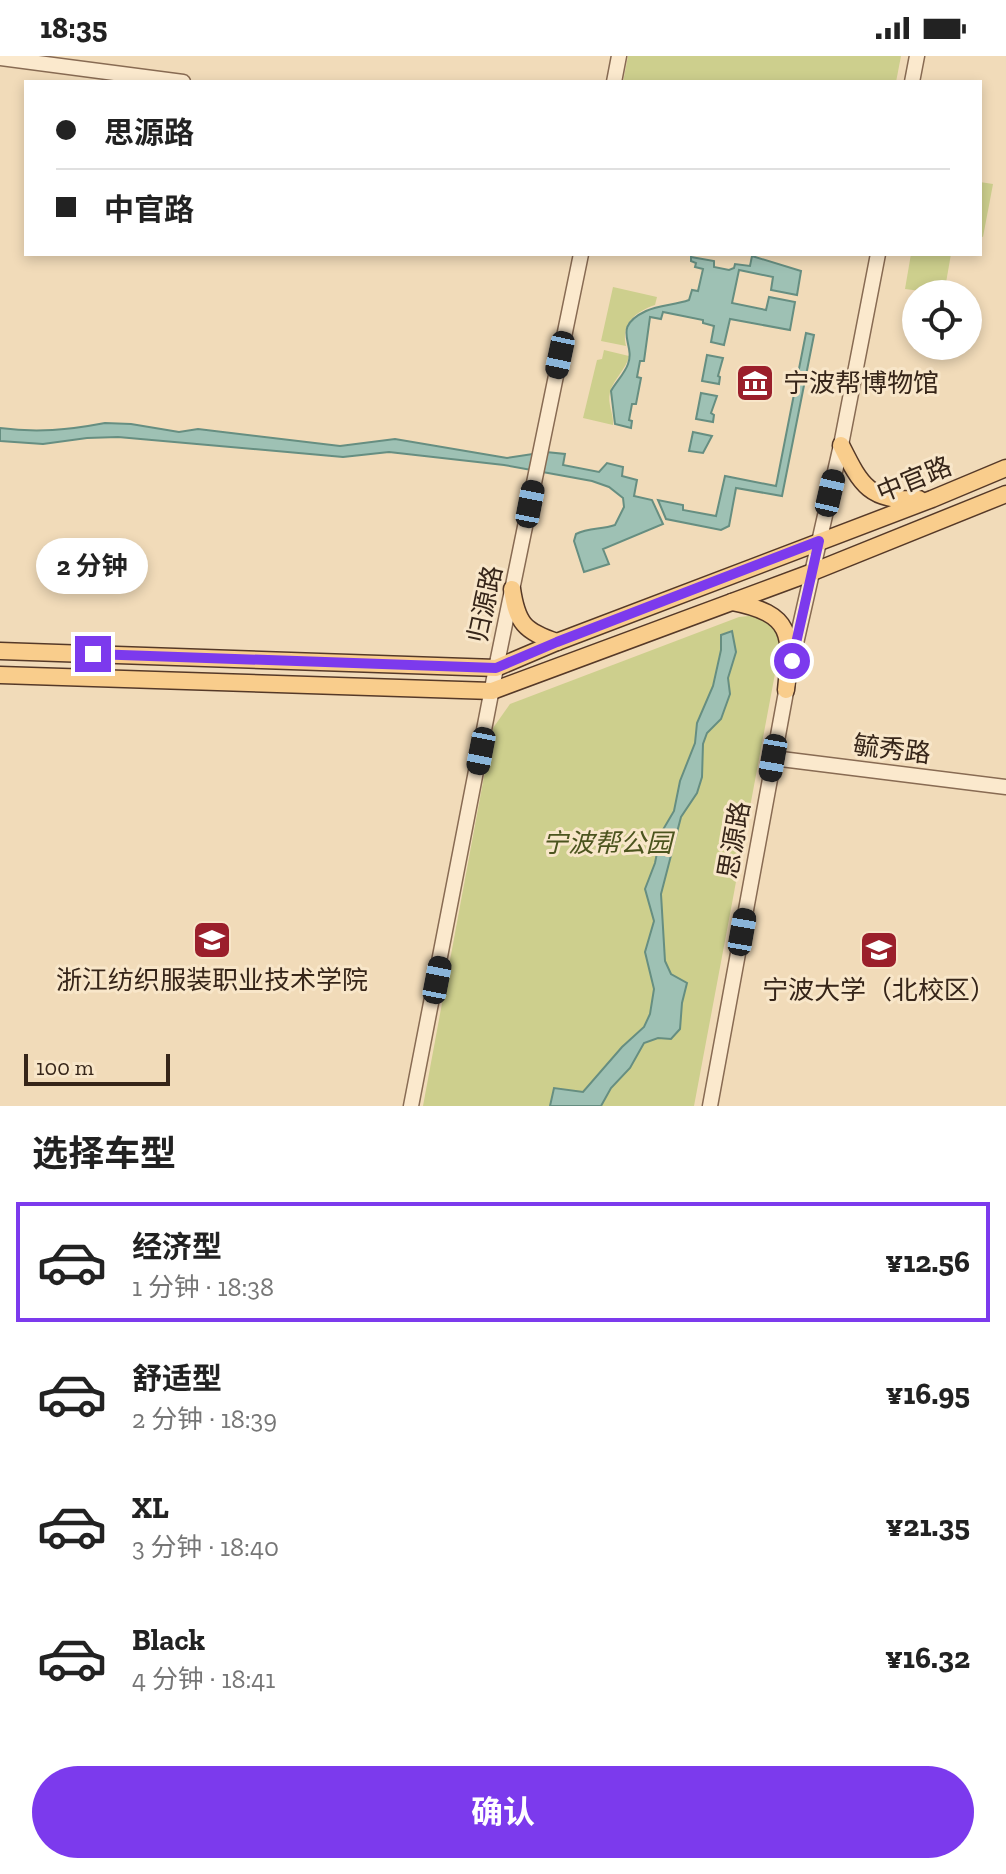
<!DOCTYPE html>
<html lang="zh">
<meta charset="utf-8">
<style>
:root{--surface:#fff;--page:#f6f6f6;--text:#222;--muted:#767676;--line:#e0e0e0;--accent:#7c3aed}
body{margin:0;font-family:"Zilla Slab","Noto Sans SC",serif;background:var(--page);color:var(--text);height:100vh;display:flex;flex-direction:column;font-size:30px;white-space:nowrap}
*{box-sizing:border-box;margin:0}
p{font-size:26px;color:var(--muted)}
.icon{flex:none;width:44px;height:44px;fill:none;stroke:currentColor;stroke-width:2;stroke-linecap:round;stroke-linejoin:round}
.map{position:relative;height:1050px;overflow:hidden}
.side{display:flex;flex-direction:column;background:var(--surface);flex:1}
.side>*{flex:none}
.top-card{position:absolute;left:24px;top:24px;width:958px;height:176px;border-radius:0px;box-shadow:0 4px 12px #0003;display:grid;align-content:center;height:176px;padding:0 32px;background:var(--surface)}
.buttons{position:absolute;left:902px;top:224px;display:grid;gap:16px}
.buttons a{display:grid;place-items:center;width:80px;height:80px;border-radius:50%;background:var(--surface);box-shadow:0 4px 12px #0003;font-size:40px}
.scale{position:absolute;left:24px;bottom:20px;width:146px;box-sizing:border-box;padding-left:8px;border:4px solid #362519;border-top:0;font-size:22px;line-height:28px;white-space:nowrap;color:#362519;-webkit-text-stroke:6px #f8e6c9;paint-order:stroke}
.end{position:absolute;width:36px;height:36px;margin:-18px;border:10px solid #7c3aed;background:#fff;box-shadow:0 0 0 4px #fff}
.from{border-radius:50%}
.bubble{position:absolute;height:56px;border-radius:28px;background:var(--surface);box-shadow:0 4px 12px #0003;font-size:26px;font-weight:700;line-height:56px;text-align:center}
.car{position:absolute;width:24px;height:48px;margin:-24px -12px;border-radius:10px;box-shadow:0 0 6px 2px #0007;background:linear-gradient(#222 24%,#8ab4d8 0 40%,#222 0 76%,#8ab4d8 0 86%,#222 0)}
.top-card b{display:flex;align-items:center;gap:28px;height:76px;font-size:30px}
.top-card b+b{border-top:2px solid var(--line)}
.top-card i{width:20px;height:20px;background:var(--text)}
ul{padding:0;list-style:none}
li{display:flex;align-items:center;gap:24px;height:120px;margin:0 16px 12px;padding:0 16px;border:4px solid transparent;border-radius:0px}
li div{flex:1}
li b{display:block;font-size:30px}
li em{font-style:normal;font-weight:700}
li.selected{border-color:var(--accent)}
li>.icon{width:72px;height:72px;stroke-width:1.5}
h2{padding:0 32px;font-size:36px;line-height:96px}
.cta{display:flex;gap:16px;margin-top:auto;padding:16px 32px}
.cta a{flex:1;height:92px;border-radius:48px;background:var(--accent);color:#fff;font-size:32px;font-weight:700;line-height:92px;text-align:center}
.status{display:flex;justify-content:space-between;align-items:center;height:56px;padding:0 40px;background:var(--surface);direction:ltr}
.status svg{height:22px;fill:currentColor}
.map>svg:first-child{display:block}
.green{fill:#cdcf8d}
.water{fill:#9ec1b4;stroke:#668e81;stroke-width:2}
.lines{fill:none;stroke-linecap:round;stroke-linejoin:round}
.minor-casing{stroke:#886b53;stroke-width:17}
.major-casing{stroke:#553928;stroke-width:19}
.minor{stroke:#fbe9cd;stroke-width:14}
.major{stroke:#f9cd8c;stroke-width:16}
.route{stroke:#7c3aed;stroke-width:10}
.labels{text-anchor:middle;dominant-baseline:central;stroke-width:6;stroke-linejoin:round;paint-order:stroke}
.poi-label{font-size:26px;fill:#362519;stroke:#f8e6c9}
.street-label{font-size:26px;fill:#362519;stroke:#f8e6c9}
.park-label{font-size:26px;font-style:italic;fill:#4b541e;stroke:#f8e6c9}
</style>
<div class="status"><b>18:35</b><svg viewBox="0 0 49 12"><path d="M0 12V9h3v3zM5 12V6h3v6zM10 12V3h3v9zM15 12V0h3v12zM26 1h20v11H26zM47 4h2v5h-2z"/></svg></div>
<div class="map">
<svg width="1006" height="1050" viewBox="0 0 1006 1050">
<rect width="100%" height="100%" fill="#f1dbb9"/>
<g class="green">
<path d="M628 0H901L896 26H623Z"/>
<path d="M980 126 993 128 983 181 980 180Z"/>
<path d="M911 198H951L944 238 905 233Z"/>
<path d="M613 231 657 241 655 249C635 256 621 267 626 290L601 285Z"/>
<path d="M604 294 629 300C626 314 614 322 610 336 607 348 614 358 613 369L583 362 597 304 602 303Z"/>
<path d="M758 559 774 567 780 591 694 1050H423L493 672 510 648 739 561Z"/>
</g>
<g class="water">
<path d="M752 200 801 215 797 239 771 234 773 221 739 214 732 247 766 254 769 241 795 246 790 274 730 263 724 289 711 286 714 270 703 267V264L663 256 661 263 650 261 644 305H640L637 321 641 322 636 348H632L629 364 632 365 631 372 615 368 611 335C616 326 625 317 628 308 636 287 610 272 646 255 659 249 675 249 689 244L692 234 698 235 703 213 695 211 696 207 691 205V201L714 205V211L729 214 734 212 735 208 750 210Z"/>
<path d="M806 277 814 279 782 440 736 432 729 470 721 474 666 463 658 444 683 449V454L716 460 725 420 776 430Z"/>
<path d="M707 299 723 302 718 320 720 321 719 328 702 325Z"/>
<path d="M701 337 717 340 711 357 714 359 713 366 696 363Z"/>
<path d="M105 367 131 368 179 376 198 373 340 390 395 383 507 402 546 396 565 398 563 409 599 416 607 407 623 411 622 420 637 424 634 440 652 444 663 468 603 493 609 508 584 516 574 485 576 478C589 471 601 474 615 469L624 451 623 442 609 431 592 425 504 409 389 396 343 401 118 381 87 382 43 388 0 385V372C37 377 68 374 105 367Z"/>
<path d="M693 376 712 380 703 397 689 395Z"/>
<path d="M732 575 736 596 728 622 730 638 721 663 707 677 703 688 702 721 697 737 681 761 661 838 665 905 671 918 687 927 682 947 680 973 671 983 658 982 644 987 630 1012 611 1032 601 1050H550L554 1032 583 1036 622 991 644 971 650 958 654 933 645 896 654 865 645 833 655 807 661 777 674 755 680 725 695 687 697 667 713 630 721 594V579Z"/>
</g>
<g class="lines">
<defs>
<g id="minor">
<path d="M0 2 183 26"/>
<path d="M614 26 619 0"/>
<path d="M912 26 917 0"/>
<path d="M792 605 841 389 878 198"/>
<path d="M773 702 1006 731"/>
<path d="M411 1050 496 612 581 198"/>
<path d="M710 1050 788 625"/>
</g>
<g id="major">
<path d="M841 389C861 429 869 446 919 443"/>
<path d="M512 533C517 567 524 575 557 586"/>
<path d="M732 546C793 558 792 578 786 634"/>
<path d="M0 595 496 612 557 586 932 443 1006 412"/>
<path d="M0 619 492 635 810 517 1006 438"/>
</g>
</defs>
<use href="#minor" class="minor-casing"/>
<use href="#major" class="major-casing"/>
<use href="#minor" class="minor"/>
<use href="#major" class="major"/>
</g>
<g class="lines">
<path class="route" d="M93 598 496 612 557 586 819 485 792 605"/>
</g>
<defs>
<symbol id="museum-square" viewBox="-11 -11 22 22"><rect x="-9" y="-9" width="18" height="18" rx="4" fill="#9b1f2b" stroke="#f8e6c9"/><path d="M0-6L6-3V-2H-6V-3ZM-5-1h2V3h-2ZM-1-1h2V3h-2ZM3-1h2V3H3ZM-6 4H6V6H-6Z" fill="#fff"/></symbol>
<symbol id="university-square" viewBox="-11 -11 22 22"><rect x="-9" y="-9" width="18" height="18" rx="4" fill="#9b1f2b" stroke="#f8e6c9"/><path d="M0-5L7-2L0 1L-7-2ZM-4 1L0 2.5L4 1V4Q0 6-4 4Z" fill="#fff"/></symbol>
</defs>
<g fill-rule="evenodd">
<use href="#museum-square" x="733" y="305" width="44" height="44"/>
<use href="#university-square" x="190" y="862" width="44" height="44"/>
<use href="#university-square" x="857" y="872" width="44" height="44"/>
</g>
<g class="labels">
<g class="poi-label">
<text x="783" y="327" text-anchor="start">宁波帮博物馆</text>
<text x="212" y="924">浙江纺织服装职业技术学院</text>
<text x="879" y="934">宁波大学（北校区）</text>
</g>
<g class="street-label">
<text transform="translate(914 423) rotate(-22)">中官路</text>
<text transform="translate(485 548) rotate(-78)">归源路</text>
<text transform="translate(892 693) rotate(7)">毓秀路</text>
<text transform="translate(734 784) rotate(-80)">思源路</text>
</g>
<g class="park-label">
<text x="607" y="787">宁波帮公园</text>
</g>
</g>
</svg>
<div class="buttons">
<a><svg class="icon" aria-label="locate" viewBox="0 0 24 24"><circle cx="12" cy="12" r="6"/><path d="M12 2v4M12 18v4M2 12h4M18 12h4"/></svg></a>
</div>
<div class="scale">100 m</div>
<i class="end from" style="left:792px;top:605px"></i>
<i class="end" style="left:93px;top:598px"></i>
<div class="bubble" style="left:36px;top:482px;width:112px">2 分钟</div>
<i class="car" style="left:560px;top:299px;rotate:192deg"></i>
<i class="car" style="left:830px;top:437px;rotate:13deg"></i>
<i class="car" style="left:530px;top:448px;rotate:11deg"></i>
<i class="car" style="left:481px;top:695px;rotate:191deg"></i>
<i class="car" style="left:773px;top:702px;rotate:190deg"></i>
<i class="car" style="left:742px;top:876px;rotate:10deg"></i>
<i class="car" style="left:437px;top:924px;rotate:11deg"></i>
<div class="top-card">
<b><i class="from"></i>思源路</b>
<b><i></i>中官路</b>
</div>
</div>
<section class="side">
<h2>选择车型</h2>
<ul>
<li class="selected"><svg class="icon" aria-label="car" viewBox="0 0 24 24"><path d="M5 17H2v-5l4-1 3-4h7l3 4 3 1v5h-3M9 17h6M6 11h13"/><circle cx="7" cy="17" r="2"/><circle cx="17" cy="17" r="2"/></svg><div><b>经济型</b><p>1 分钟 · 18:38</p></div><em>¥12.56</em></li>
<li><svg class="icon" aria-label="car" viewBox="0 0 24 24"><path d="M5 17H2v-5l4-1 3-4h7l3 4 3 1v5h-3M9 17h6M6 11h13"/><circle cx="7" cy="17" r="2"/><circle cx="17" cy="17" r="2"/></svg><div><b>舒适型</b><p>2 分钟 · 18:39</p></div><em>¥16.95</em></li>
<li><svg class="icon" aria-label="car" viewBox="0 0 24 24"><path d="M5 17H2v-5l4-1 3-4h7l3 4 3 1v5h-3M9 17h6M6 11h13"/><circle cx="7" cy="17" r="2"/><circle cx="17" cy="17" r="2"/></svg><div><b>XL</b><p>3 分钟 · 18:40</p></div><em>¥21.35</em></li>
<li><svg class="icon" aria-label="car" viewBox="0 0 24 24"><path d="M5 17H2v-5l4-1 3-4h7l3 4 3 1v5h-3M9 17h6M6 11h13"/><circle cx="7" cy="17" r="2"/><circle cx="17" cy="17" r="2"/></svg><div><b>Black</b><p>4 分钟 · 18:41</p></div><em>¥16.32</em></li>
</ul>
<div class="cta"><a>确认</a></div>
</section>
